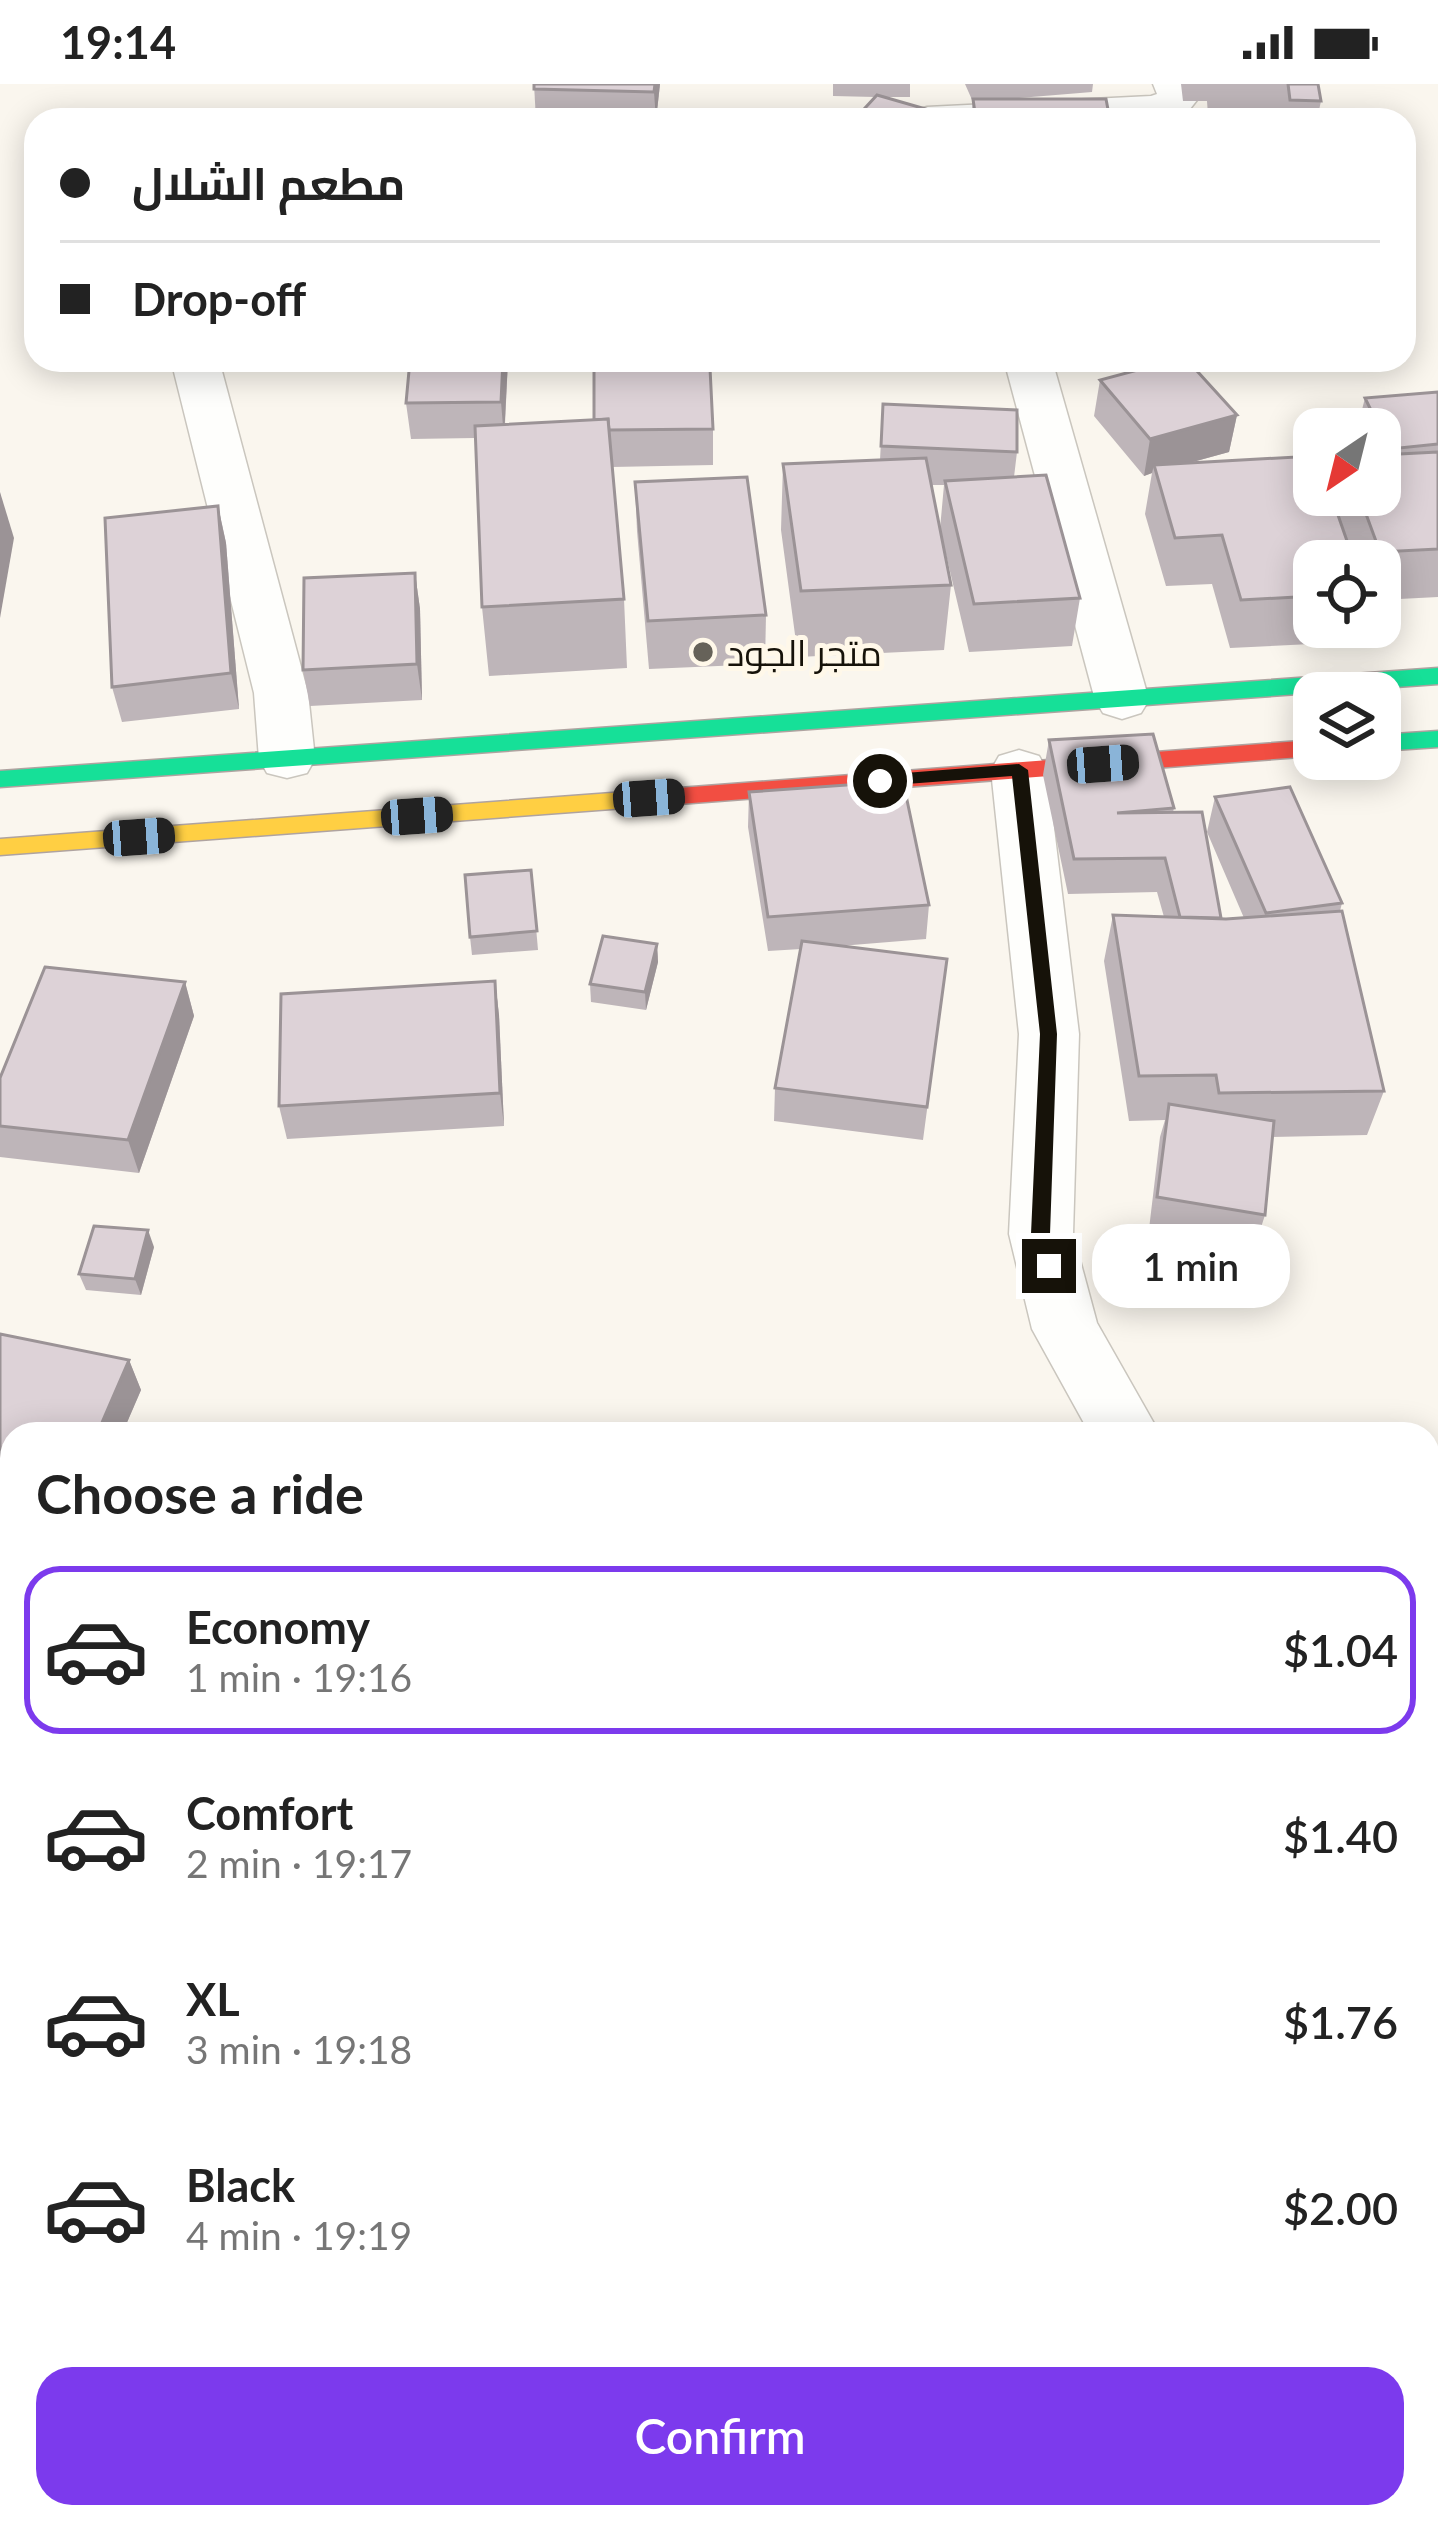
<!DOCTYPE html>
<meta charset="utf-8">
<style>
:root{--surface:#fff;--page:#f6f6f6;--text:#222;--muted:#767676;--line:#e0e0e0;--accent:#7c3aed}
body{margin:0;font-family:Lato,Cairo,sans-serif;background:var(--page);color:var(--text);height:100vh;display:flex;flex-direction:column;font-size:45px;white-space:nowrap}
*{box-sizing:border-box;margin:0}
p{font-size:39px;color:var(--muted)}
.icon{flex:none;width:66px;height:66px;fill:none;stroke:currentColor;stroke-width:2;stroke-linecap:round;stroke-linejoin:round}
.map{position:relative;flex:1;overflow:hidden}
.drawer{position:absolute;left:0px;top:1338px;width:1440px;height:1107px;display:flex;flex-direction:column;background:var(--surface);border-radius:36px 36px 0 0;box-shadow:0 6px 30px #0003}
.drawer>*{flex:none}
.guide{position:absolute;left:24px;top:24px;width:1392px;height:264px;border-radius:36px;box-shadow:0 6px 30px #0003;display:grid;align-content:center;height:264px;padding:0 36px;background:var(--surface)}
.needle{width:78px;rotate:215deg}
.tools{position:absolute;left:1293px;top:324px;display:grid;gap:24px}
.tools a{display:grid;place-items:center;width:108px;height:108px;border-radius:24px;background:var(--surface);box-shadow:0 6px 30px #0003;font-size:60px}
.end{position:absolute;width:54px;height:54px;margin:-27px;border:15px solid #161209;background:#fff;box-shadow:0 0 0 6px #fff}
.from{border-radius:50%}
.bubble{position:absolute;height:84px;border-radius:36px;background:var(--surface);box-shadow:0 6px 30px #0003;font-size:39px;font-weight:600;line-height:84px;text-align:center}
.car{position:absolute;width:36px;height:72px;margin:-36px -18px;border-radius:15px;box-shadow:0 0 9px 3px #0007;background:linear-gradient(#222 24%,#8ab4d8 0 40%,#222 0 76%,#8ab4d8 0 86%,#222 0)}
.guide b{display:flex;align-items:center;gap:42px;height:114px;font-size:45px}
.guide b+b{border-top:3px solid var(--line)}
.guide i{width:30px;height:30px;background:var(--text)}
ul{padding:0;list-style:none}
li{display:flex;align-items:center;gap:36px;height:168px;margin:0 24px 18px;padding:0 12px;border:6px solid transparent;border-radius:36px}
li div{flex:1}
li b{display:block;font-size:45px}
li em{font-style:normal;font-weight:600}
li.current{border-color:var(--accent)}
li>.icon{width:108px;height:108px;stroke-width:1.5}
h2{padding:0 36px;font-size:54px;line-height:144px}
.button{display:flex;gap:24px;margin-top:auto;padding:24px 36px}
.button a{flex:1;height:138px;border-radius:36px;background:var(--accent);color:#fff;font-size:48px;font-weight:600;line-height:138px;text-align:center}
.status{display:flex;justify-content:space-between;align-items:center;height:84px;padding:0 60px;background:var(--surface);direction:ltr}
.status svg{height:33px;fill:currentColor}
.map>svg:first-child{display:block}
.lines{fill:none;stroke-linecap:round;stroke-linejoin:round}
.street-casing{stroke:#cac6be;stroke-width:3}
.fast-casing{stroke:#afa3a0;stroke-width:3}
.slow-casing{stroke:#afa3a0;stroke-width:3}
.jam-casing{stroke:#afa3a0;stroke-width:3}
.street{fill:#fefefc;fill-rule:evenodd}
.fast{fill:#16e098;fill-rule:evenodd}
.slow{fill:#ffcf43;fill-rule:evenodd}
.jam{fill:#f24e42;fill-rule:evenodd}
.wall{fill:#beb5b9}
.shaded-wall{fill:#9b9396}
.building{fill:#ddd2d7;stroke:#9b9396;stroke-width:3}
.route{fill:#161209}
.poi-dot{fill:#666259;stroke:#fff8e9;stroke-width:4.5}
.labels{text-anchor:middle;dominant-baseline:central;stroke-width:10;stroke-linejoin:round;paint-order:stroke}
.poi-label{font-size:36px;fill:#161209;stroke:#fff8e9;text-anchor:start}
</style>
<div class="status"><b>19:14</b><svg viewBox="0 0 49 12"><path d="M0 12V9h3v3zM5 12V6h3v6zM10 12V3h3v9zM15 12V0h3v12zM26 1h20v11H26zM47 4h2v5h-2z"/></svg></div>
<div class="map">
<svg width="1438" height="2444" viewBox="0 0 1438 2444">
<rect width="100%" height="100%" fill="#faf6ee"/>
<g class="lines">
<defs>
<g id="street">
<path d="M1153 0H1197L1201 11 1186 30 1161 36H905L912 27 927 23 1151 12 1157 10Z"/>
<path d="M171 276H219L308 609 315 675 307 689 287 694 267 689 259 675 254 609Z"/>
<path d="M1004 276H1052L1149 616 1141 629 1122 635 1103 629 1095 616Z"/>
<path d="M1019 666 1039 672 1047 686 1079 950 1073 1150 1097 1239 1160 1350H1090L1032 1245 1009 1150 1019 950 991 686 999 672Z"/>
<path d="M1428 1458 1438 1460V1524L1428 1522Z"/>
<path d="M0 2347 12 2352V2433H31L12 2441 0 2436Z"/>
<path d="M32 2433H136L140 2444H36Z"/>
</g>
<g id="fast">
<path d="M1438 584V600L0 703V687Z"/>
<path d="M1438 647V663L1380 667V651Z"/>
</g>
<path id="slow" d="M679 704 691 712 679 720 0 771V755Z"/>
<path id="jam" d="M1314 656V672L679 720 667 712 679 704Z"/>
</defs>
<use href="#street" class="street-casing"/>
<use href="#fast" class="fast-casing"/>
<use href="#slow" class="slow-casing"/>
<use href="#jam" class="jam-casing"/>
<use href="#street" class="street"/>
<use href="#fast" class="fast"/>
<use href="#slow" class="slow"/>
<use href="#jam" class="jam"/>
</g>
<g class="wall">
<path d="M534 0H660L656 36H536Z"/>
<path d="M833 0H910V13H884L950 32 949 36H854L875 13 833 12Z"/>
<path d="M965 0H1093L1092 8 1007 15 1110 36H971L973 18Z"/>
<path d="M1181 0H1318L1321 17 1317 36H1281L1280 33 1208 31 1207 17H1183Z"/>
<path d="M364 276H508L505 340 713 345V381L612 383 624 515 627 584 489 592 482 523 475 354 411 355 406 319 410 278Z"/>
<path d="M1100 296 1237 331 1229 368 1189 379 1333 418 1335 411H1380V345H1357L1365 314 1438 308V513L1380 516V477H1314V543H1356L1352 558 1230 564 1212 500 1166 502 1145 430 1152 389 1144 392 1094 332Z"/>
<path d="M883 320 1017 368 1014 393 1080 514 1072 562 969 568 940 445 944 401H931L951 501 944 566 798 573 781 446 783 380 880 376Z"/>
<path d="M635 398 766 531 765 580 649 585 637 447Z"/>
<path d="M218 422 226 459 239 625 122 638 112 603Z"/>
<path d="M415 489 420 525 422 616 310 622 303 586Z"/>
<path d="M1049 656 1174 724 1173 728 1221 834H1244L1207 748 1215 713 1342 819 1340 827 1384 1007 1367 1051 1272 1053 1265 1131 1255 1162 1149 1145 1160 1053 1165 1036 1129 1037 1104 877 1113 831 1164 833 1157 808 1068 810 1043 691Z"/>
<path d="M749 708 929 821 926 855 840 862 947 875 923 1056 774 1037 775 1004 801 865 768 867 748 743Z"/>
<path d="M531 786 538 866 472 871 470 853Z"/>
<path d="M657 860 658 878 646 926 591 918 590 900Z"/>
<path d="M495 897 499 931 504 1042 287 1055 279 1022Z"/>
<path d="M185 898 194 932 139 1089 0 1073V994Z"/>
<path d="M154 1163 141 1211 86 1206 79 1190Z"/>
<path d="M0 1250 129 1276 141 1306 122 1350H12V1462L0 1460Z"/>
<path d="M1428 1579 1438 1582V1839L1428 1836Z"/>
<path d="M1019 2433H1067L1055 2444H1028Z"/>
</g>
<g class="shaded-wall">
<path d="M655 0H660L656 36 654 8Z"/>
<path d="M503 276H508L504 354 501 318Z"/>
<path d="M1237 331 1229 368 1156 388 1154 381 1152 389 1144 392 1150 355Z"/>
<path d="M0 408 14 454 0 534Z"/>
<path d="M218 422 226 459 239 625 231 589Z"/>
<path d="M415 489 420 525 422 616 417 580Z"/>
<path d="M657 860 658 878 646 926 645 908Z"/>
<path d="M495 897 499 931 504 1042 500 1009Z"/>
<path d="M185 898 194 932 139 1089 128 1056Z"/>
<path d="M148 1146 154 1163 141 1211 135 1195Z"/>
<path d="M129 1276 141 1306 122 1350H97Z"/>
<path d="M12 2066V2088L0 2104V2082Z"/>
</g>
<g class="building">
<path d="M534 0H655L654 8 534 5Z"/>
<path d="M1288 0H1318L1321 17 1290 16Z"/>
<path d="M877 11 950 32 946 36H854Z"/>
<path d="M973 15H1106L1110 36H976Z"/>
<path d="M410 276H503L501 318 406 319Z"/>
<path d="M1175 276H1187L1237 331 1150 355 1100 296Z"/>
<path d="M710 284 713 345 609 346 608 335 594 336V286Z"/>
<path d="M1438 308V360L1390 365 1365 314Z"/>
<path d="M883 320 1017 326V368L881 362Z"/>
<path d="M608 335 624 515 482 523 475 342Z"/>
<path d="M1438 368V465L1380 468 1359 411H1380V371Z"/>
<path d="M1314 372V411H1331L1354 477H1314V512L1241 516 1222 451 1175 454 1154 381Z"/>
<path d="M926 374 951 501 801 507 783 380Z"/>
<path d="M1046 391 1080 514 974 520 945 397Z"/>
<path d="M747 393 766 531 648 537 635 398Z"/>
<path d="M218 422 231 589 112 603 105 434Z"/>
<path d="M415 489 417 580 303 586 304 494Z"/>
<path d="M1153 650 1174 724 1117 729 1202 728 1221 834 1180 833 1165 774 1074 775 1049 656Z"/>
<path d="M903 697 929 821 768 833 749 708Z"/>
<path d="M1290 703 1342 819 1266 829 1215 713Z"/>
<path d="M531 786 537 847 470 853 465 791Z"/>
<path d="M1342 827 1384 1007 1219 1009 1216 991 1139 992 1113 831 1226 835Z"/>
<path d="M603 852 657 860 645 908 590 900Z"/>
<path d="M802 857 947 875 927 1023 775 1004Z"/>
<path d="M45 883 185 898 128 1056 0 1042V994Z"/>
<path d="M495 897 500 1009 279 1022 281 910Z"/>
<path d="M1169 1020 1274 1037 1265 1131 1157 1113Z"/>
<path d="M94 1142 148 1146 135 1195 79 1190Z"/>
<path d="M0 1250 129 1276 97 1350H12V1437L0 1434Z"/>
<path d="M770 1345 789 1350H769Z"/>
<path d="M1428 1579 1438 1582V1801L1428 1797Z"/>
<path d="M12 1983V2066L0 2082V1999Z"/>
<path d="M12 2158V2276L0 2266V2174Z"/>
<path d="M1028 2433H1066L1055 2444H1036Z"/>
<path d="M1105 2433H1109L1118 2444H1093Z"/>
</g>
<path class="route" d="M1019 680 1028 686 1057 950 1050 1150 1058 1182 1049 1190 1039 1182 1031 1150 1040 950 1012 692 880 702 872 697 880 691Z"/>
<circle class="poi-dot" cx="703" cy="568" r="12"/>
<g class="labels">
<g class="poi-label">
<text x="727" y="568">متجر الجود</text>
</g>
</g>
</svg>
<div class="tools">
<a><svg class="needle" viewBox="-14 -14 28 28"><path d="M0-13l5 13h-10z" fill="#e53935"/><path d="M0 13l5-13h-10z" fill="#767676"/></svg></a>
<a><svg class="icon" aria-label="locate" viewBox="0 0 24 24"><circle cx="12" cy="12" r="6"/><path d="M12 2v4M12 18v4M2 12h4M18 12h4"/></svg></a>
<a><svg class="icon" aria-label="layers" viewBox="0 0 24 24"><path d="M12 4l9 5-9 5-9-5zM3 14l9 5 9-5"/></svg></a>
</div>
<i class="end from" style="left:880px;top:697px"></i>
<i class="end" style="left:1049px;top:1182px"></i>
<div class="bubble" style="left:1092px;top:1140px;width:198px">1 min</div>
<i class="car" style="left:1103px;top:680px;rotate:86deg"></i>
<i class="car" style="left:649px;top:714px;rotate:86deg"></i>
<i class="car" style="left:417px;top:732px;rotate:86deg"></i>
<i class="car" style="left:139px;top:753px;rotate:86deg"></i>
<div class="guide">
<b><i class="from"></i>مطعم الشلال</b>
<b><i></i>Drop-off</b>
</div>
<section class="drawer">
<h2>Choose a ride</h2>
<ul>
<li class="current"><svg class="icon" aria-label="car" viewBox="0 0 24 24"><path d="M5 17H2v-5l4-1 3-4h7l3 4 3 1v5h-3M9 17h6M6 11h13"/><circle cx="7" cy="17" r="2"/><circle cx="17" cy="17" r="2"/></svg><div><b>Economy</b><p>1 min · 19:16</p></div><em>$1.04</em></li>
<li><svg class="icon" aria-label="car" viewBox="0 0 24 24"><path d="M5 17H2v-5l4-1 3-4h7l3 4 3 1v5h-3M9 17h6M6 11h13"/><circle cx="7" cy="17" r="2"/><circle cx="17" cy="17" r="2"/></svg><div><b>Comfort</b><p>2 min · 19:17</p></div><em>$1.40</em></li>
<li><svg class="icon" aria-label="car" viewBox="0 0 24 24"><path d="M5 17H2v-5l4-1 3-4h7l3 4 3 1v5h-3M9 17h6M6 11h13"/><circle cx="7" cy="17" r="2"/><circle cx="17" cy="17" r="2"/></svg><div><b>XL</b><p>3 min · 19:18</p></div><em>$1.76</em></li>
<li><svg class="icon" aria-label="car" viewBox="0 0 24 24"><path d="M5 17H2v-5l4-1 3-4h7l3 4 3 1v5h-3M9 17h6M6 11h13"/><circle cx="7" cy="17" r="2"/><circle cx="17" cy="17" r="2"/></svg><div><b>Black</b><p>4 min · 19:19</p></div><em>$2.00</em></li>
</ul>
<div class="button"><a>Confirm</a></div>
</section>
</div>
